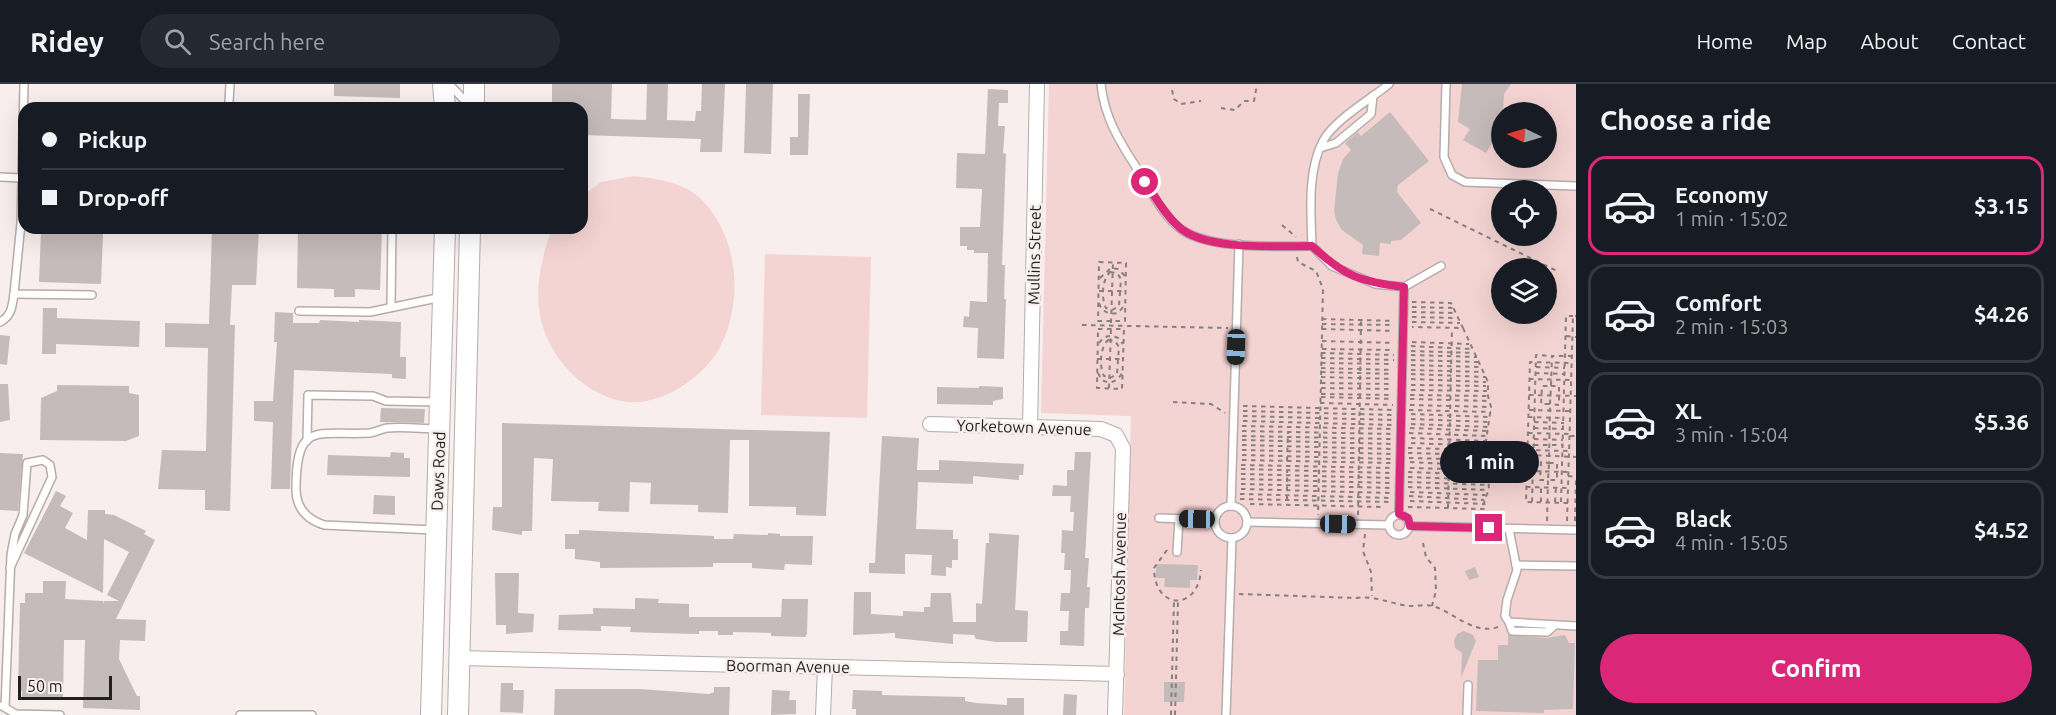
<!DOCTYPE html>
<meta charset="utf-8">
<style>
:root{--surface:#171b24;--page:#242831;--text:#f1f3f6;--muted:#9ea1a6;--line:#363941;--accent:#db2777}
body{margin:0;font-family:Ubuntu,sans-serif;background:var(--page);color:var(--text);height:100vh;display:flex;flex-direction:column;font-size:22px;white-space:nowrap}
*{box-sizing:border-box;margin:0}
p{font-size:20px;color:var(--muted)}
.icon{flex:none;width:33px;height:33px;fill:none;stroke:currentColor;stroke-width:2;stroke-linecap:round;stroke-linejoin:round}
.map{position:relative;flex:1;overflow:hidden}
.details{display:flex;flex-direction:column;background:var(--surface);width:480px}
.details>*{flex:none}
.banner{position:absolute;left:18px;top:18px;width:570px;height:132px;border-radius:18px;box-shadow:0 6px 24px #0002;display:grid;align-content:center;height:132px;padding:0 24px;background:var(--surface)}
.needle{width:39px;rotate:275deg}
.tools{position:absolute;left:1491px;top:18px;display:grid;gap:12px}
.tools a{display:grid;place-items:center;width:66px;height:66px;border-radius:50%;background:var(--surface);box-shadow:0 6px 24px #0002;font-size:30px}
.scale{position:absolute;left:18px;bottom:15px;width:94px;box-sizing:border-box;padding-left:6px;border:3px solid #231f1f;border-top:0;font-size:16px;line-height:21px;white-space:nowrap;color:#231f1f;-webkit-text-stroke:4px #f8eeed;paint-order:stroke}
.end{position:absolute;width:27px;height:27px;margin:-14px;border:8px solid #db2777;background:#fff;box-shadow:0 0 0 3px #fff}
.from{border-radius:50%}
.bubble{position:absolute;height:42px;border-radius:21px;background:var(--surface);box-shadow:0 6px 24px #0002;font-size:20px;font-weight:700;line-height:42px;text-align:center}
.car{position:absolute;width:18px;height:36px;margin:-18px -9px;border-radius:8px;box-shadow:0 0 4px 2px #0007;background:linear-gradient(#222 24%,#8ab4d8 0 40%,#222 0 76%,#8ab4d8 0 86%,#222 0)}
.banner b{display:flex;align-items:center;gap:21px;height:57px;font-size:22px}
.banner b+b{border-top:2px solid var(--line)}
.banner i{width:15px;height:15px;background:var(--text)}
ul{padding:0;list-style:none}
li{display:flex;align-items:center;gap:18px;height:99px;margin:0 12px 9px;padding:0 12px;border:3px solid var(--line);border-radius:18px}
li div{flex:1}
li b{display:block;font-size:22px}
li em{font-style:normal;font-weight:700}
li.selected{border-color:var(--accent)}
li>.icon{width:54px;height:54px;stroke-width:1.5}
h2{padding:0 24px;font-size:27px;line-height:72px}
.button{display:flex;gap:12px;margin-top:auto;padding:12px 24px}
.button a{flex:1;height:69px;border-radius:36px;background:var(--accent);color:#fff;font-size:24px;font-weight:700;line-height:69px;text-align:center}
header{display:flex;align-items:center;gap:36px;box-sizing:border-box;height:84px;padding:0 30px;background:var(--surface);border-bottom:2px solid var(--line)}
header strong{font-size:28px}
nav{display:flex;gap:33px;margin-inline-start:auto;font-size:21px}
.search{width:420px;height:54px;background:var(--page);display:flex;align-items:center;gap:15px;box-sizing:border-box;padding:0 21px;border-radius:33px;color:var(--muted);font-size:22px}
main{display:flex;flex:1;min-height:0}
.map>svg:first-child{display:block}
.green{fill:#f4d4d2;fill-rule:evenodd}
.building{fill:#c5bbba}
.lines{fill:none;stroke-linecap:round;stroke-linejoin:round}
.service-casing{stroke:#b5acab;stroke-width:10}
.minor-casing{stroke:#b5acab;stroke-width:16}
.secondary-casing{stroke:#b5acab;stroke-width:22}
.path{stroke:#86807f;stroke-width:2;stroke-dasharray:4.5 4.5;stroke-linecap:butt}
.service{stroke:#fff;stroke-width:7}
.minor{stroke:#fff;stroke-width:14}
.secondary{stroke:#fff;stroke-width:20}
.route{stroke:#db2777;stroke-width:8}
.labels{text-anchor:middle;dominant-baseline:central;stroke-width:5;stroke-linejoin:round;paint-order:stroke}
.street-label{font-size:16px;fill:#231f1f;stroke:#f8eeed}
</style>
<header>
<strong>Ridey</strong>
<div class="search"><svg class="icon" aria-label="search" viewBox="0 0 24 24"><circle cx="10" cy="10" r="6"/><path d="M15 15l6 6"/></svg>Search here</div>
<nav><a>Home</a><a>Map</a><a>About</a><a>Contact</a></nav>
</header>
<main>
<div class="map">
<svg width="1576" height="631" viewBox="0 0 1576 631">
<rect width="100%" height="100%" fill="#f8eeed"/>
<g class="green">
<path d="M1049 0H1576V631H1124L1131 332 1041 329ZM1502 28H1546V74H1502ZM1502 106H1546V152H1502ZM1502 184H1546V230H1502Z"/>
<path d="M634 92C658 95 684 98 702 116 739 154 744 219 719 265 703 293 663 321 629 318 604 316 578 299 563 280 530 238 534 196 551 147L554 144H582V112L601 98Z"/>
<path d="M765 170 871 173 867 334 761 331Z"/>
</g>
<g class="building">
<path d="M334 0H400V14L334 12Z"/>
<path d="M552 0H612L611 35 646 36 647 0H668L667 36 695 37 696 27H701L702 0H725L722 68H700L701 55 582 51V24H552Z"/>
<path d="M746 0H773L771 70 744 69Z"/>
<path d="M1462 0H1511L1504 10 1502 43 1486 69 1463 56 1470 45 1458 38Z"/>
<path d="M988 5 1008 6V19H999L998 42H1005L1003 69 1006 70 1002 181H1005L1004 215H1006L1004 275 977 274 978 244 963 243 964 232 969 233 970 217 987 218 988 169H974V166H967V162H960V143H980L982 105 956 104 957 69 985 70Z"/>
<path d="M798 10H810L808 71H790V53H798Z"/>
<path d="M1390 28 1429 77 1398 101 1397 108 1421 139 1401 156 1391 157V160L1380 159 1379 172 1362 170 1363 161 1342 146 1336 136 1334 127 1338 89 1343 75 1351 66 1345 59 1358 48 1361 52Z"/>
<path d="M212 144H259L256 201H232L230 241H235L230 427 205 426V406L158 405 162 366 206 367 208 264 165 263V239L209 240Z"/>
<path d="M298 144H382L380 206 355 205V213H334V205L297 204Z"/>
<path d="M41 148 103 150 101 200 39 198Z"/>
<path d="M43 224H57V234L140 237 139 263 56 260V270H42Z"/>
<path d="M275 228 293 229V239H319L320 236 359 238V236L401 238 400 273H406V295L392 294V290L294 286 290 405H271L273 338 254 337V317H273L277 258H274Z"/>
<path d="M0 251 10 252 7 281 0 280Z"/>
<path d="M0 300H8L10 336 0 338Z"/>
<path d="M57 301 129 302V309L139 311V352L126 357 40 356 41 314 57 307Z"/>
<path d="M979 302 1003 303V315L993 317V321L937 320V303L979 304Z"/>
<path d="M381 324 425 325 424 339 380 338Z"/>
<path d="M502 339 830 348 826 432 796 431V423L749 422V356H730L728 429 698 428V421L650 420 651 399 630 398 629 428 598 427 599 418 551 417 553 375 534 374 532 447H522V451L492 446 493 423H502Z"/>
<path d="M882 352 919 354 917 386H939V376L1024 380 1023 391H1019V396L973 392V400L918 398 916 445 953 446V455H958V476H952V484L946 483V492L931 491 932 471 905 470V490L869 489V479H875Z"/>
<path d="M391 368 404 369V374H410V393L327 391 328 371 390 373Z"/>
<path d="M1075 368H1091L1085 474H1089L1087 503H1090L1089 524H1085L1084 562 1060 561V547H1068L1069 527H1060L1061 509H1070L1071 486H1064L1065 469H1061L1062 446 1073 447 1074 428H1070L1071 412H1052L1053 401 1067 402V386H1074Z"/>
<path d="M0 369 23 370 18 427 0 426Z"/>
<path d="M56 407 66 412 60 422 73 429 65 444 87 456 88 426H105V430L114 431 146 447 144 450 155 456 116 535 146 536 145 557 120 556 119 575 137 612H140V626L83 624 85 556H64L63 616 22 615V607H18L20 519H25V509H43V497H66L65 515 103 517V520L104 517H119L107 511 129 468 104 455 103 509 24 469Z"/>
<path d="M374 411 395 412V431L373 430Z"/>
<path d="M579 446 714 452V455H733L734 450 768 451V449L780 450V452H813L812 481 785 480 784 486 752 484V479H713V483L600 484V478L575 475V465H565V450H579Z"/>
<path d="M989 449 1019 451 1015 526 1028 527 1027 558H996L976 555 974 551 953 550V560L895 554V549L853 551 854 508H871V530L903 532V527L924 528V523H930L931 509H951L953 538H976V519L982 520 986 459H989Z"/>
<path d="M1156 480 1198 481 1197 496H1190V504L1164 503 1165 494H1156Z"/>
<path d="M1475 483 1479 493 1469 496 1465 487Z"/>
<path d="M495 489H519L518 529 534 530 533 548 506 550V541H496Z"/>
<path d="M635 514 659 515 658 519 689 520V533H781L782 515H808L807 550 805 553 771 552V549L733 548V551H718V547H699V550L657 549 630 548 631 543 601 542V547L558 546 559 531 593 530V524L635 525Z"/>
<path d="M1464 547 1473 551 1476 557 1461 594 1462 569 1455 564 1454 557 1457 550Z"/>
<path d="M1508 551 1547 554 1565 551 1569 559H1575L1573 625 1544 626V629L1476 627 1478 576H1498V561H1508Z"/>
<path d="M1164 598H1185L1184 618H1164Z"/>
<path d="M501 599H513V606H524L523 629 500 628Z"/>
<path d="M714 603H730L729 631H554L555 605H640L709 610 714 608Z"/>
<path d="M772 606 790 607 789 616H796V630L771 631Z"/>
<path d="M853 606 882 607V611L965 613V617L976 619 1007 621V614H1024V631H856V625H852Z"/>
<path d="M1064 610 1077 611 1076 631H1063Z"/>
</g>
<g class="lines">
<defs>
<g id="service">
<path d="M24 0 21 139 14 210 92 211"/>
<path d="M449 0 470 22"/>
<path d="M1101 0C1104 32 1119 57 1136 83 1149 103 1162 132 1182 146 1213 166 1276 162 1312 162"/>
<path d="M1389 0C1371 15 1334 36 1323 57 1307 87 1311 129 1312 162L1332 182 1375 200 1404 203 1441 182"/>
<path d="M1446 0 1444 73 1452 91 1465 98 1576 102"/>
<path d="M229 18 230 0"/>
<path d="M1320 64 1336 59 1371 30 1373 12"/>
<path d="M0 93 22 94"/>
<path d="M391 223 392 144"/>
<path d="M299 227 370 228 442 213"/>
<path d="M0 238C12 232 12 222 14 210"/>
<path d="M307 357 308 311 373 312 386 317 438 318"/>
<path d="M1231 422 1239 160"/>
<circle cx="1231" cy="438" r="16"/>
<path d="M1399 430 1404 203"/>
<circle cx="1399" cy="441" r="10"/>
<path d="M1159 434 1215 436"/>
<path d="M1247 438 1389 441"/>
<path d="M1410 442 1576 446"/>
<path d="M1509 445 1517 486 1507 516 1505 532 1509 538 1576 542"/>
<path d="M434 446 324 441C306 435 296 424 296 405 296 335 318 352 370 349 376 348 381 345 387 344 404 342 422 345 438 345"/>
<path d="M1177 468 1179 435"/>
<path d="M1516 481 1576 482"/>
<path d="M1509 538 1512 547 1547 548 1554 542"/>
<path d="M2 622 16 630 60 631"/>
<path d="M5 623 11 471 15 450 23 431 27 379 43 376 50 381 52 393 10 484"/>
<path d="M240 631H312"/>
<path d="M1226 631 1232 454"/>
<path d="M1467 631 1468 601"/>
</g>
<g id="minor">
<path d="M930 340 1101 345 1116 351 1123 364 1115 631"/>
<path d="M1030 343 1037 0"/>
<path d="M460 574 1117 590"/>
<path d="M823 631 825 583"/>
</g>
<g id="secondary">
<path d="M443 0 445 24"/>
<path d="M474 0V24"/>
<path d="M431 631 445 144"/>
<path d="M458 631 470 144"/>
</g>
</defs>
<use href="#service" class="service-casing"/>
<use href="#minor" class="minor-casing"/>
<use href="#secondary" class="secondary-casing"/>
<g class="path">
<path d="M1172 6 1174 15 1181 20 1201 17"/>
<path d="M1221 24 1235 26 1244 17H1254L1257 0"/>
<path d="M1430 125 1559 188"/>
<path d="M1282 141 1296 153"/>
<path d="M1297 173 1298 178 1316 187 1323 205 1318 431"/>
<path d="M1099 178 1126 179 1125 237H1098Z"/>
<path d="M1110 188 1117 189 1121 195 1119 222 1112 226 1106 224C1101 214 1102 196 1110 188Z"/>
<path d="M1100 194 1111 184 1118 185 1125 192"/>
<path d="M1099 207H1125"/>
<path d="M1412 218 1451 219 1463 244"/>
<path d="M1099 219C1102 228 1109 231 1118 229L1124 222"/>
<path d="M1412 223 1454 224"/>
<path d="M1412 228 1455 229"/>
<path d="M1412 233 1457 234"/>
<path d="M1322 235 1394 237"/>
<path d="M1412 238 1460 239"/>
<path d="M1111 239 1113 178"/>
<path d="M1322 240 1394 241"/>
<path d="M1082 241 1228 244"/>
<path d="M1098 245H1124L1122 305 1097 304Z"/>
<path d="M1322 245 1394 247"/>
<path d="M1566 252 1576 253"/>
<path d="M1108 256 1115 257 1119 263 1117 290 1110 294 1104 292C1099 282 1100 264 1108 256Z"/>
<path d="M1322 257 1394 259"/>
<path d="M1412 258 1469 260"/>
<path d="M1099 259C1104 252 1110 250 1118 254L1123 260"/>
<path d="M1411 262 1472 265"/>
<path d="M1322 265 1394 266"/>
<path d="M1411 267 1474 269"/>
<path d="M1321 269 1394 271"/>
<path d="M1411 271 1477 273"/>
<path d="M1321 274 1394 276"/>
<path d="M1097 275H1123"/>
<path d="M1411 276 1478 278"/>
<path d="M1321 279 1393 280"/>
<path d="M1411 281 1480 283"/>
<path d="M1536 283 1565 284"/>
<path d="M1321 284 1393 286"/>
<path d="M1411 286 1483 288"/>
<path d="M1321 288 1393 290"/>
<path d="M1098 289 1102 296C1110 301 1118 297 1122 289"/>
<path d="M1535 289 1565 290"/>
<path d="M1411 290 1486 293"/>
<path d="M1321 293 1393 295"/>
<path d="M1411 295 1486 298"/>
<path d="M1529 295 1571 296"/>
<path d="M1321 299 1393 300"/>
<path d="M1411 301 1486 302"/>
<path d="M1551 302H1559V321L1550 320Z"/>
<path d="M1109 304 1111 244"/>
<path d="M1321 304 1393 305"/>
<path d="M1411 306 1487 307"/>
<path d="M1321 310 1393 311"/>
<path d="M1410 311 1488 312"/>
<path d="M1529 311 1576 312"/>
<path d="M1321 313 1393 315"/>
<path d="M1410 315 1489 317"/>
<path d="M1173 318 1211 320 1225 329"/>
<path d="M1320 319 1393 321"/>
<path d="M1410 321 1491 323"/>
<path d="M1243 322 1393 326"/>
<path d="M1409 326 1491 328"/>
<path d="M1529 326 1570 327"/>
<path d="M1243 327 1393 331"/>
<path d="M1411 330 1489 333"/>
<path d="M1243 332 1393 336"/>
<path d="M1528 333 1564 334"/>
<path d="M1411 335 1489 338"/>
<path d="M1243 337 1393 341"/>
<path d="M1534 338 1564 339"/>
<path d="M1411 340 1489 343"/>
<path d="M1242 342 1393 345"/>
<path d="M1410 344 1488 347"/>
<path d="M1534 344 1563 345"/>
<path d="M1242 347 1393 350"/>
<path d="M1409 349 1487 352"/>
<path d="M1528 349 1570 350"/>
<path d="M1242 352 1392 355"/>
<path d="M1570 352H1576"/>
<path d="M1411 354 1486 357"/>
<path d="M1534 355 1563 356"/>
<path d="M1242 356 1392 360"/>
<path d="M1411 359 1486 362"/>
<path d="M1242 361 1392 365"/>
<path d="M1534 361H1563"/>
<path d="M1408 364 1486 366"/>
<path d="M1242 366 1392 370"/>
<path d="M1527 366 1569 367"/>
<path d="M1408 369 1486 371"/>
<path d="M1242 371 1392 375"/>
<path d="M1528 371 1576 373"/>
<path d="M1409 374 1487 376"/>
<path d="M1242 376 1392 379"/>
<path d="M1287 377 1288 347"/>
<path d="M1410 378 1488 382"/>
<path d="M1549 379H1557V396H1548Z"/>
<path d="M1241 381 1392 384"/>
<path d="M1410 384 1488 386"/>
<path d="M1241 385 1392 389"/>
<path d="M1527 387 1569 388"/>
<path d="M1408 388 1489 391"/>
<path d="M1241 390 1391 394"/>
<path d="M1568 392 1576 393"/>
<path d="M1408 393 1489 396"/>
<path d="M1241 395 1391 399"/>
<path d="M1408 398 1489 401"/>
<path d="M1241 400 1391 404"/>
<path d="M1408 403 1489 406"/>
<path d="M1526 403 1568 404"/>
<path d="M1241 405 1391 409"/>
<path d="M1410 408 1485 411"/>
<path d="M1240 410 1391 414"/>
<path d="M1409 412 1484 416"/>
<path d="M1240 415 1391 418"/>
<path d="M1287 416V386"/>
<path d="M1410 417 1485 420"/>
<path d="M1532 418 1536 271 1552 272"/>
<path d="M1541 418V403"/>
<path d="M1555 418 1556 403"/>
<path d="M1561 418 1566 232H1573"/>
<path d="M1568 419 1526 418 1530 278 1572 279"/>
<path d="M1250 420 1383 423"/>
<path d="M1408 423 1485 425 1484 416 1489 406 1486 357 1491 323 1488 312V298L1463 244 1412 243"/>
<path d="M1448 424 1452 244"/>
<path d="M1358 431 1361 236"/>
<path d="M1547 437 1548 396H1540L1541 378 1549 379 1550 320H1541L1542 302H1551L1552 272H1576"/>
<path d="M1567 437 1573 232H1576"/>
<path d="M1575 437 1576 395"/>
<path d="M1365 450 1363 467 1371 488 1372 512"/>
<path d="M1423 459 1426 473 1435 484 1436 507 1432 522"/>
<path d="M1167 466 1154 484C1154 526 1198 528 1201 486"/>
<path d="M1239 510 1356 514C1375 511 1390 520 1410 522 1417 522 1426 520 1433 522 1455 529 1476 553 1500 542"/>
<path d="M1171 631 1174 516"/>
<path d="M1175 631 1178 517"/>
</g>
<use href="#service" class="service"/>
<use href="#minor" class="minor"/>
<use href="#secondary" class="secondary"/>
</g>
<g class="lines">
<path class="route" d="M1145 98C1156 114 1165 131 1179 143 1205 167 1279 162 1312 162 1344 192 1361 198 1404 203L1399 430 1408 434 1410 442 1489 444"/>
</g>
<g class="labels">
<g class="street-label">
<text transform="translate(1034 171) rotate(-89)">Mullins Street</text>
<text transform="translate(1024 343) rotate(2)">Yorketown Avenue</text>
<text transform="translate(438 387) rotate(-88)">Daws Road</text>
<text transform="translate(1119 490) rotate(-89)">McIntosh Avenue</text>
<text transform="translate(788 582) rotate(1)">Boorman Avenue</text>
</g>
</g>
</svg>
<div class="tools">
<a><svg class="needle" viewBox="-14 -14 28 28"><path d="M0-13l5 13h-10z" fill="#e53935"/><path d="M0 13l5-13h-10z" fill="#9ea1a6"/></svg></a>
<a><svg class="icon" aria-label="locate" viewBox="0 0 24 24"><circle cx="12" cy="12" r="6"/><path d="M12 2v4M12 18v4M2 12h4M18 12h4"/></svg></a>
<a><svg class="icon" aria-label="layers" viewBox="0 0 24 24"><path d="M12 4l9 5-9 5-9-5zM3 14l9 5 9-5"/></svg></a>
</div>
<div class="scale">50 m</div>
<i class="end from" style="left:1145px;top:98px"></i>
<i class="end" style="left:1489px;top:444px"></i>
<div class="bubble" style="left:1440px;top:357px;width:99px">1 min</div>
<i class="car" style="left:1236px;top:263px;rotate:182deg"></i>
<i class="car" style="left:1197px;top:435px;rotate:271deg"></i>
<i class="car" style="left:1338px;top:440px;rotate:91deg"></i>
<div class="banner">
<b><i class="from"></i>Pickup</b>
<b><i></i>Drop-off</b>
</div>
</div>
<section class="details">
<h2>Choose a ride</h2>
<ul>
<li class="selected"><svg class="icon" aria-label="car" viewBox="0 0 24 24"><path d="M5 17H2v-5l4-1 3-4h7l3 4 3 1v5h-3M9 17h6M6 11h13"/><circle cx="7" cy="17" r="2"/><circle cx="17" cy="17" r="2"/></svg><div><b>Economy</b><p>1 min · 15:02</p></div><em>$3.15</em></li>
<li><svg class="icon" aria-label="car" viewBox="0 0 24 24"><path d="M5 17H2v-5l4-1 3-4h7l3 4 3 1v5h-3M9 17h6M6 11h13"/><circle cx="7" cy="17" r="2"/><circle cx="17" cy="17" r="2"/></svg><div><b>Comfort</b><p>2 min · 15:03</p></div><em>$4.26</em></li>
<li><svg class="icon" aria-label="car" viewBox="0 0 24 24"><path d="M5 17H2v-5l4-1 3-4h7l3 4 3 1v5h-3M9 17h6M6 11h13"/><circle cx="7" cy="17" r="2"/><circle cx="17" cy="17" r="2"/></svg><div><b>XL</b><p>3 min · 15:04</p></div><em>$5.36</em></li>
<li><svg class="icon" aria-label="car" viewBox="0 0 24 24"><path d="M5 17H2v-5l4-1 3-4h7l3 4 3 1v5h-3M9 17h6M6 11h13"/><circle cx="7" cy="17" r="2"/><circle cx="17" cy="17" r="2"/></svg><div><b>Black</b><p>4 min · 15:05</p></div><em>$4.52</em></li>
</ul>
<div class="button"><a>Confirm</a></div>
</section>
</main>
